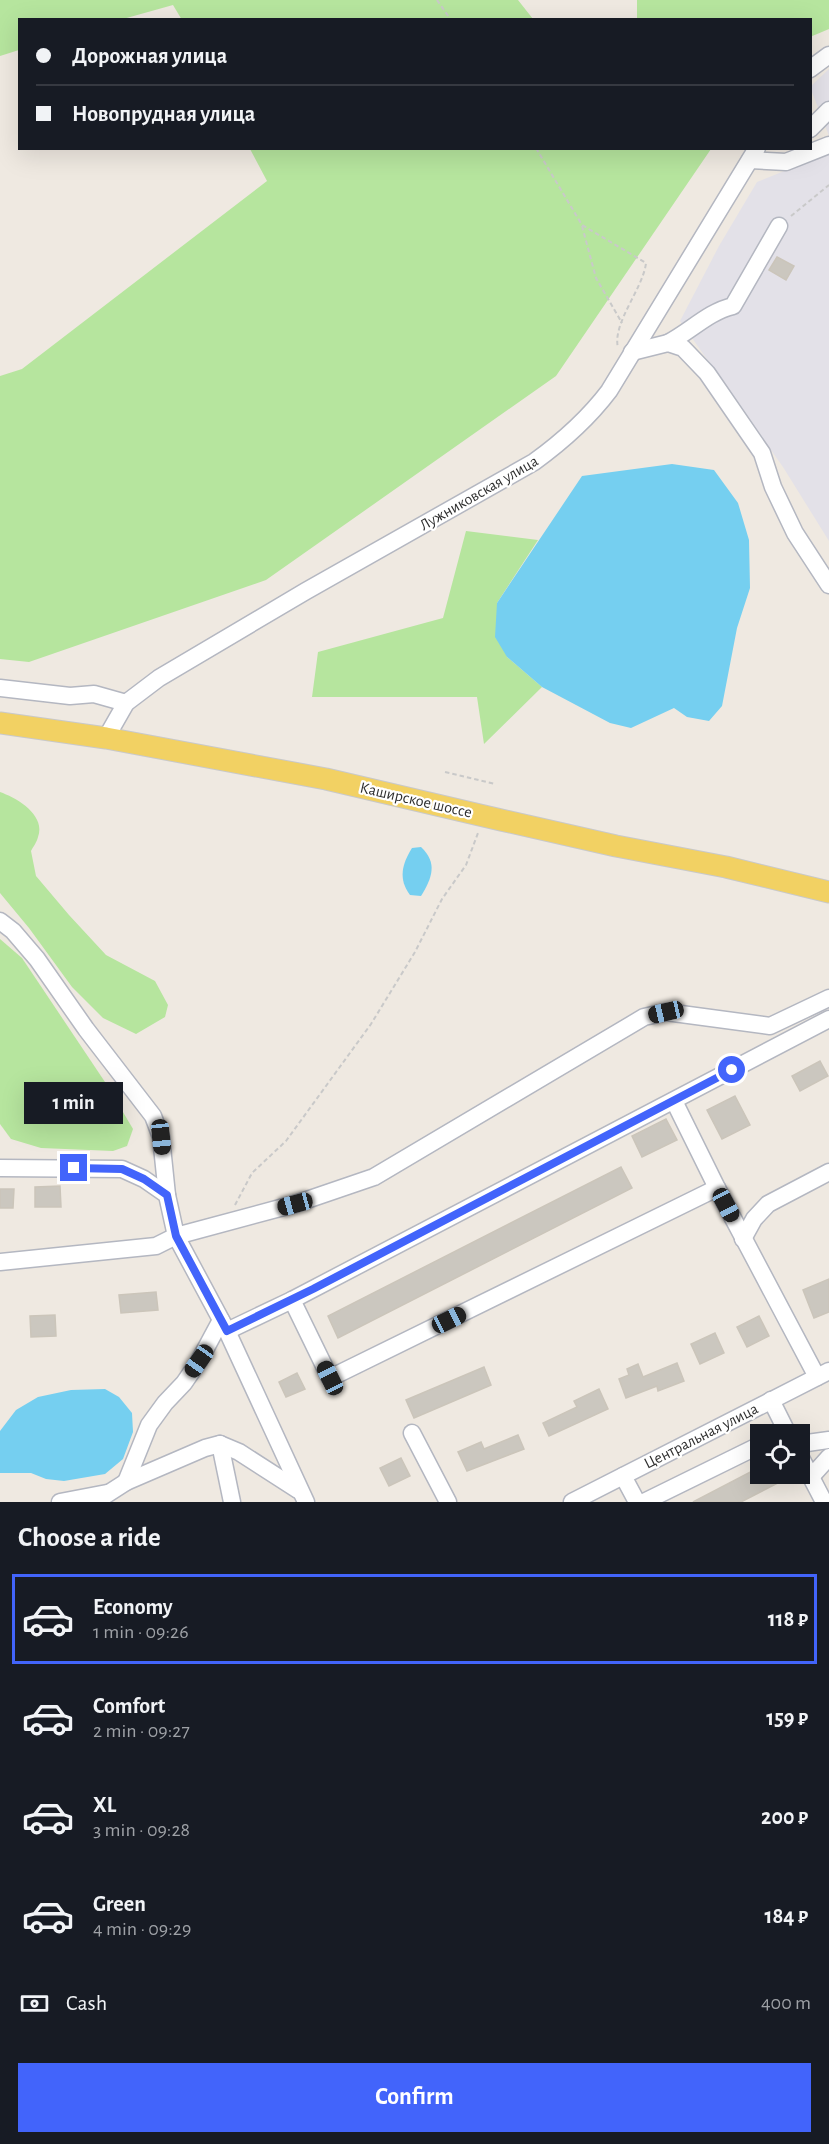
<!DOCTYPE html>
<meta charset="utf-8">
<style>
:root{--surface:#171b24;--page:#20242c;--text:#f1f3f6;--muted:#9ea1a6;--line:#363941;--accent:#4264fb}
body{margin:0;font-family:"Alegreya Sans",sans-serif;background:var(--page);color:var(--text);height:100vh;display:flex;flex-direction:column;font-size:22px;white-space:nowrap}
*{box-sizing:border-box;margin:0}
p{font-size:20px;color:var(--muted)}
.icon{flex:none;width:33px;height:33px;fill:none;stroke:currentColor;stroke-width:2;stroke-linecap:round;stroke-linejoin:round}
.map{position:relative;height:1502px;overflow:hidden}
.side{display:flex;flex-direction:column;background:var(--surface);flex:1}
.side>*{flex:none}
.top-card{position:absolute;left:18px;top:18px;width:794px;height:132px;border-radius:0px;box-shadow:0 6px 24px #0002;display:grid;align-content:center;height:132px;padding:0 18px;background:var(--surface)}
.tools{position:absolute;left:750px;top:1424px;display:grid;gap:12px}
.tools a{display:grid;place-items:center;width:60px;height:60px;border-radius:0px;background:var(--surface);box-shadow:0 6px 24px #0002;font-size:30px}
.end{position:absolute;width:27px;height:27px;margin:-14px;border:8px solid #4264fb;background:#fff;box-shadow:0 0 0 3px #fff}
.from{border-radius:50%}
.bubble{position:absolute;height:42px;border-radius:0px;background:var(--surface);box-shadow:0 6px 24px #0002;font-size:20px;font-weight:700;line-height:42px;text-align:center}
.car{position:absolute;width:18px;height:36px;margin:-18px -9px;border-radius:8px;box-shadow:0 0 4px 2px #0007;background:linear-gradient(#222 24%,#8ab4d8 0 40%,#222 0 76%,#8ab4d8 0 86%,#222 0)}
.top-card b{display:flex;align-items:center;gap:21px;height:57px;font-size:22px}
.top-card b+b{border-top:2px solid var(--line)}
.top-card i{width:15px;height:15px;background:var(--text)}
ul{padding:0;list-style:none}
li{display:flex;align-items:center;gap:18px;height:90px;margin:0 12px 9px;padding:0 6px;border:3px solid transparent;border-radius:0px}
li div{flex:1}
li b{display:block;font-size:22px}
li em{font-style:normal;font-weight:700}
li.current{border-color:var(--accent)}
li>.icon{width:54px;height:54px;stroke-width:1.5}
h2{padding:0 18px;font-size:27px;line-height:72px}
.pay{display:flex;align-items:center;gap:15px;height:66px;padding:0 18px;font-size:22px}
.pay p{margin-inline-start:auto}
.primary-button{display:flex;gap:12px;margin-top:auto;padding:12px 18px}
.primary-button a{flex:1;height:69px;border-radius:0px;background:var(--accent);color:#fff;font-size:24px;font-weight:700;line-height:69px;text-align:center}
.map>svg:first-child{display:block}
.industrial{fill:#e3e1e8}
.green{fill:#b6e59e}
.water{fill:#75cff0}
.building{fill:#cbc7bf;stroke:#cbc5ba;stroke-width:1.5}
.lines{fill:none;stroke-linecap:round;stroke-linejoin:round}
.minor-casing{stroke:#b4b7c1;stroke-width:19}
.major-casing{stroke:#c9c9c9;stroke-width:23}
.path{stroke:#c9c9c9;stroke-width:2;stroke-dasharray:4.5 3;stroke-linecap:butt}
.minor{stroke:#fff;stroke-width:16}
.major{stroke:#f2d163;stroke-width:21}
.route{stroke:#4264fb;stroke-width:8}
.labels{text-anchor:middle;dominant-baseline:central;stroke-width:4.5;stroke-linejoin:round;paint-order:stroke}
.street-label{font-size:16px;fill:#2e2e2e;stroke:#fff}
</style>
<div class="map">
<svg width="829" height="1502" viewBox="0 0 829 1502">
<rect width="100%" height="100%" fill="#efe9e1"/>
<g class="industrial">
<path d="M829 69V136L810 87Z"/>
<path d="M829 153V541L783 467 680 321 719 246 757 182Z"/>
</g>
<g class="green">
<path d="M0 0H518L533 19 182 20 173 5 123 19 20 20 19 50 0 56Z"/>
<path d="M637 0H829V29L810 37V20L637 19Z"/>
<path d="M250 149H711L556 376 266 580 29 662 0 659V376L22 369 267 181Z"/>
<path d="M466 531 538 540 497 603 507 657 542 687 484 744 477 697H312L318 652 443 618Z"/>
<path d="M0 792C17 798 46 815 38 837 37 842 33 847 31 851L36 876 69 915 106 955 155 981 168 1005 165 1017 136 1034 103 1018 72 987 29 928 0 893Z"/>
<path d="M0 939 22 958 107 1085 133 1129 127 1146 113 1151 41 1148 11 1139 0 1124Z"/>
</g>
<g class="water">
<path d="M672 464 714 470 738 503 749 540 750 588 737 628 722 706 709 721 687 717 674 708 631 728 610 723 542 687 507 657 495 637 497 603 582 476Z"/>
<path d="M421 847C438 863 432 878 421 896L410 895C398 879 402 864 412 848Z"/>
<path d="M105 1389 119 1397 132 1413 133 1432 123 1459 105 1474 64 1481 46 1479 31 1473H0V1431L16 1410 38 1397 71 1390Z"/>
</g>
<g class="building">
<path d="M777 257 794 266 786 280 769 270Z"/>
<path d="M820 1061 828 1076 800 1091 792 1076Z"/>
<path d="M735 1096 750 1125 722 1139 707 1110Z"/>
<path d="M666 1119 677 1140 642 1157 632 1136Z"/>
<path d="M621 1167 632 1188 338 1338 328 1316Z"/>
<path d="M60 1186 61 1207H35V1187Z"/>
<path d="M0 1189H14L13 1208H0Z"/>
<path d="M829 1279V1312L814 1318 803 1290Z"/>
<path d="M156 1292 158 1310 121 1313 119 1295Z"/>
<path d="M55 1315 56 1336 31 1337 30 1316Z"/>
<path d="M759 1316 769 1336 747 1347 737 1327Z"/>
<path d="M715 1333 724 1353 700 1364 691 1344Z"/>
<path d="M677 1363 684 1381 658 1391 657 1386 626 1398 619 1379 629 1375 627 1369 638 1364 643 1377Z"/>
<path d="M484 1367 491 1385 414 1418 406 1400Z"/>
<path d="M297 1373 305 1389 286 1397 279 1382Z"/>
<path d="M599 1389 608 1409 549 1436 543 1423 577 1407 574 1401Z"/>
<path d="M518 1435 524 1449 467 1471 458 1452 481 1442 484 1449Z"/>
<path d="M401 1458 410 1476 389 1486 380 1468Z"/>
<path d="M760 1467V1473H797L741 1502H693Z"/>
</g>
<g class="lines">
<defs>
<g id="minor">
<path d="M810 69 829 55"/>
<path d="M810 129 829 110"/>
<path d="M750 160 786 162 829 145"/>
<path d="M668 343C691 331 708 312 733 306L779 226"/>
<path d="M632 352 668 343 683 348 707 373 762 453 773 487 795 533 829 585"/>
<path d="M0 688 70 696 94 694 126 703"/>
<path d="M106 738 126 703 159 678 306 591 534 462C563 441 587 420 609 391L757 148"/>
<path d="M0 921 13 931 37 959 86 1029 153 1116 161 1137 167 1195"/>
<path d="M674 1101 717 1188 817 1377"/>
<path d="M0 1168 122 1169 144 1179 167 1195 176 1236 227 1331 306 1502"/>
<path d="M743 1239 754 1219 768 1204 829 1172"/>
<path d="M0 1262 156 1246 176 1236 295 1204 374 1177 644 1017 666 1012 770 1026 829 998"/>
<path d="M292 1300 330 1378 717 1188"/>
<path d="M227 1331 292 1300 829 1019"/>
<path d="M771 1400 788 1434"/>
<path d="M412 1433 448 1502"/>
<path d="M220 1444 232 1502"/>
<path d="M800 1444 829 1440"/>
<path d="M800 1456 824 1502"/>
<path d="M623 1476 637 1502"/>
<path d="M811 1477 829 1457"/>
<path d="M126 1482 149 1425 165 1403 184 1383 199 1361 221 1320"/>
<path d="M60 1502 107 1493"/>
<path d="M95 1502 126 1482 205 1448 220 1444 239 1452 298 1490"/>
<path d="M572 1502 829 1371"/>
<path d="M644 1502 760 1445"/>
</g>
<path id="major" d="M0 723 106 738 326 779 501 820 616 846 726 867 829 892"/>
</defs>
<use href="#minor" class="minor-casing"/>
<use href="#major" class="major-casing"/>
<g class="path">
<path d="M437 0 451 20"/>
<path d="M536 148 582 225 646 263C643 289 612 323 618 348"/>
<path d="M791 216 829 185"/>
<path d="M582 226 596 278 622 323"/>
<path d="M445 772 495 784"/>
<path d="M235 1205 252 1173 286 1141 371 1024 415 952 442 899 466 865 478 833"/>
</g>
<use href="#minor" class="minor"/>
<use href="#major" class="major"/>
</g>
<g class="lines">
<path class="route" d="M74 1168 122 1169 144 1179 167 1195 176 1236 227 1331 313 1289 732 1070"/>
</g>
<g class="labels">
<g class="street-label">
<text transform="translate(479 493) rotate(-30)">Лужниковская улица</text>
<text transform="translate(416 800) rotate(13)">Каширское шоссе</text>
<text transform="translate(701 1436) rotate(-27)">Центральная улица</text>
</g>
</g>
</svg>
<div class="tools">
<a><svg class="icon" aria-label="locate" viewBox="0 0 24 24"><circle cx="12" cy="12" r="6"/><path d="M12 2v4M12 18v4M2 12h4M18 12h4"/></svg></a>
</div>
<i class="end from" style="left:732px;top:1070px"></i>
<i class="end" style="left:74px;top:1168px"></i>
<div class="bubble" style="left:24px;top:1082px;width:99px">1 min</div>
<i class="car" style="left:666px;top:1012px;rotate:257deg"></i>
<i class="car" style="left:161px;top:1137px;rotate:174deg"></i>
<i class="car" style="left:295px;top:1204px;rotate:255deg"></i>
<i class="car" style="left:726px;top:1205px;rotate:152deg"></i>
<i class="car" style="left:449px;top:1320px;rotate:64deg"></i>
<i class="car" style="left:199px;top:1361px;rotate:215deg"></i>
<i class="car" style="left:330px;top:1378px;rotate:334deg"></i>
<div class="top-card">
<b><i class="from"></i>Дорожная улица</b>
<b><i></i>Новопрудная улица</b>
</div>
</div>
<section class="side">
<h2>Choose a ride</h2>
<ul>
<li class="current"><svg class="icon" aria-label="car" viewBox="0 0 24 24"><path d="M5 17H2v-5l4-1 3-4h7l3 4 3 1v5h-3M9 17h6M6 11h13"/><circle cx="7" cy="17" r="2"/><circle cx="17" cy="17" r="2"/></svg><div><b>Economy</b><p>1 min · 09:26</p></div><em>118 ₽</em></li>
<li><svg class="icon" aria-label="car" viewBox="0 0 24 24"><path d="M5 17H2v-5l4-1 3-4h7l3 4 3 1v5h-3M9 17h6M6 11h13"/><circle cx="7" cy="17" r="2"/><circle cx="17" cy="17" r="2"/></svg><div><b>Comfort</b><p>2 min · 09:27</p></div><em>159 ₽</em></li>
<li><svg class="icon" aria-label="car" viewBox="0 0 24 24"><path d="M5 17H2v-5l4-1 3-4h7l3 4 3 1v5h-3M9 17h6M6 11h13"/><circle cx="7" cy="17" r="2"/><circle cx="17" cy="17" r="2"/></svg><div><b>XL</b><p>3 min · 09:28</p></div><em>200 ₽</em></li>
<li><svg class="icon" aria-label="car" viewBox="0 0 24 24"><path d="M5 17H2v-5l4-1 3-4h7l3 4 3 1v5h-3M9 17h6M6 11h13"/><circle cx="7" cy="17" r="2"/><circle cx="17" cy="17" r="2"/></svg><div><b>Green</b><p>4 min · 09:29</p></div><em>184 ₽</em></li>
</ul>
<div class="pay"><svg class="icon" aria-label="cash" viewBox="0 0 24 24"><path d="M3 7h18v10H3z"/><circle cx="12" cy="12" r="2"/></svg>Cash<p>400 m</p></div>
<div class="primary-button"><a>Confirm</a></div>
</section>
